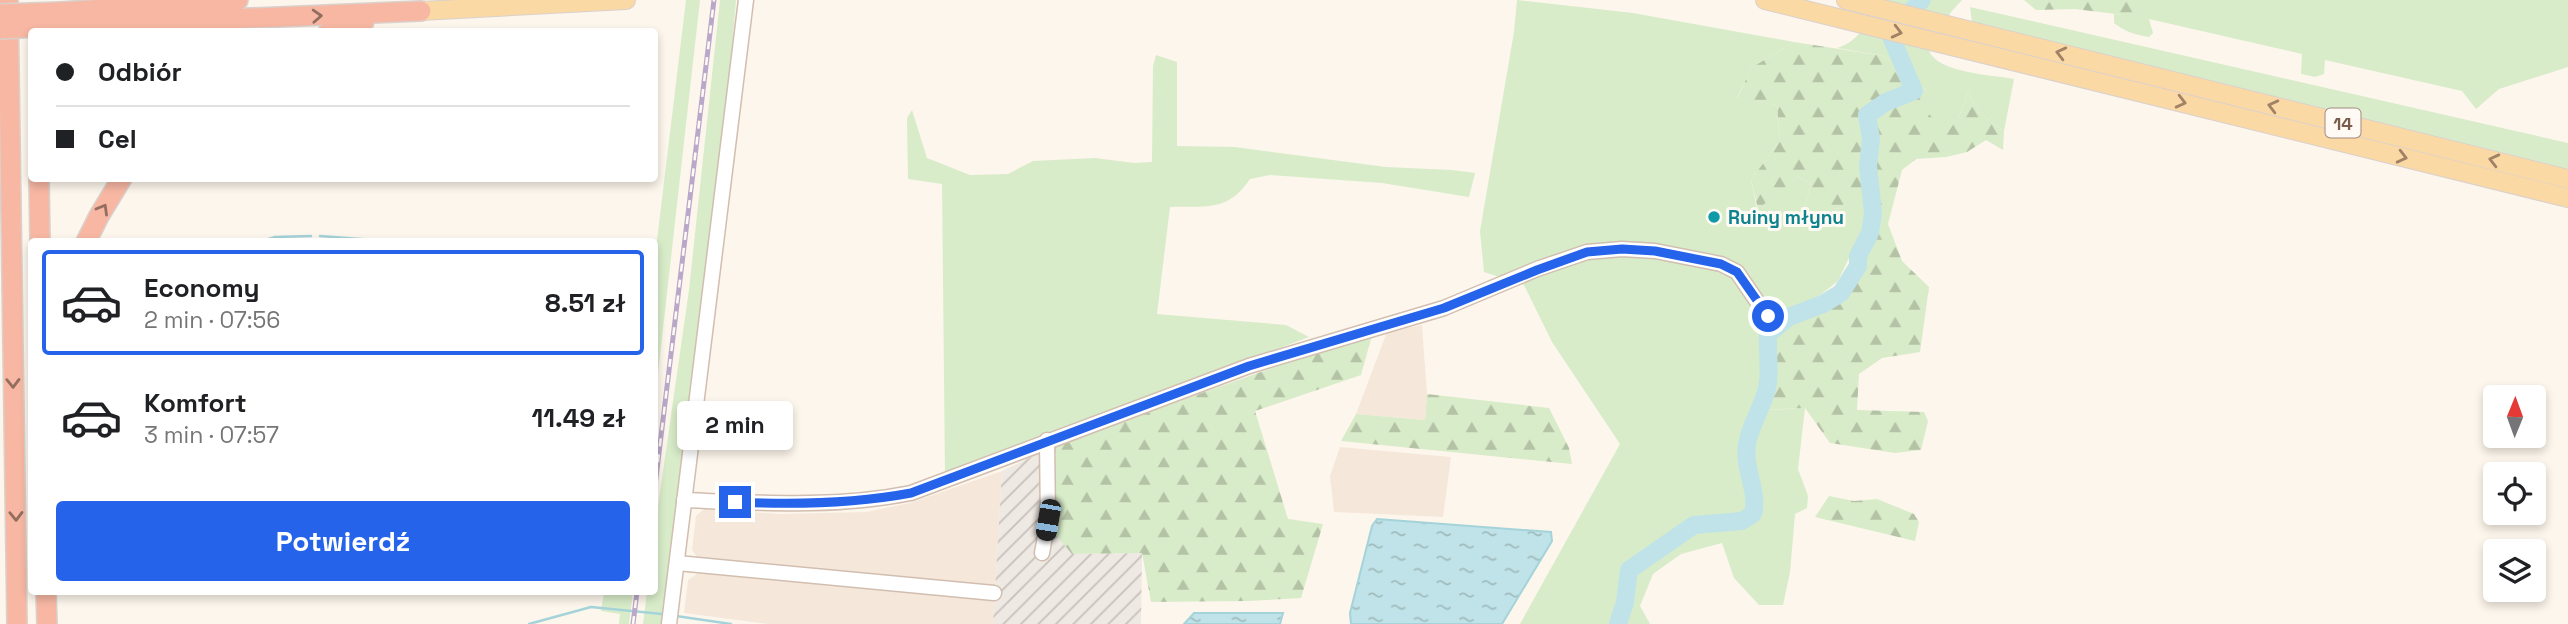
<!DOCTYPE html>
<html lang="pl">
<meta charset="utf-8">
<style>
:root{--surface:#fff;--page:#f2f2f2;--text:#202124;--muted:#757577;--line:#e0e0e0;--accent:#2563eb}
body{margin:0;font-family:"Space Grotesk",sans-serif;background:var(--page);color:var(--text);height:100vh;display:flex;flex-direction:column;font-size:26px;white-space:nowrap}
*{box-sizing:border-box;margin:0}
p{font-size:23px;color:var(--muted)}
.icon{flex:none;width:38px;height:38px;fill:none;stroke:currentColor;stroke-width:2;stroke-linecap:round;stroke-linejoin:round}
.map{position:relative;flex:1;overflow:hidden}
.sheet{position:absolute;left:28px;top:238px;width:630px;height:357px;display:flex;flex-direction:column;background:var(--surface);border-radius:7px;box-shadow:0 4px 10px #0003}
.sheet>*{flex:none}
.guide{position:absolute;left:28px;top:28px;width:630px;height:154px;border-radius:7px;box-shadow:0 4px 10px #0003;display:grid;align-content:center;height:154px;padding:0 28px;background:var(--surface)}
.needle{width:46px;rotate:1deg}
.buttons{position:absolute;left:2483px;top:385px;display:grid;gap:14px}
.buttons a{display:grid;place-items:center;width:63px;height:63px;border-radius:7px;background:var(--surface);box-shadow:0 4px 10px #0003;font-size:35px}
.end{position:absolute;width:32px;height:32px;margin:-16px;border:9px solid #2563eb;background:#fff;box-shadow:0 0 0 4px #fff}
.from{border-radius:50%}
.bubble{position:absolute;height:49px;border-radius:7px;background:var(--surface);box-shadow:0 4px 10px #0003;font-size:23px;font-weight:700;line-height:49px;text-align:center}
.car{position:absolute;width:21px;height:42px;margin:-21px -10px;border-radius:9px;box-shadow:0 0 5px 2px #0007;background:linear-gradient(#222 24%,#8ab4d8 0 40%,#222 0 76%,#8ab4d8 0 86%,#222 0)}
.guide b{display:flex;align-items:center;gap:24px;height:66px;font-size:26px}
.guide b+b{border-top:2px solid var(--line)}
.guide i{width:18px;height:18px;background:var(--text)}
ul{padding:12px 0 0;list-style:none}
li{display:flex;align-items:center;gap:21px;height:105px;margin:0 14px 10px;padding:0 14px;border:4px solid transparent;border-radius:7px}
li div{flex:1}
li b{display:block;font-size:26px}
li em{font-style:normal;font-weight:700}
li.on{border-color:var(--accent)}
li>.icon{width:63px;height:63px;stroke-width:1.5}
.button{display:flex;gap:14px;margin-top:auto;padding:14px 28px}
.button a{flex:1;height:80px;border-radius:7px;background:var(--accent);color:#fff;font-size:28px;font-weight:700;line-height:80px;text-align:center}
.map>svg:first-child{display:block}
.residential{fill:#f5e8da}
.industrial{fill:url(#industrial-furrows)}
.green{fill:#d8ecc9}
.forest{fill:url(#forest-firs)}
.water{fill:url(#water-ripples);stroke:#a5d3da;stroke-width:2}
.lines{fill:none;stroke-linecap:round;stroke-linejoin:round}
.stream{stroke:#a5d3da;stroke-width:2.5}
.river{stroke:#bfe3e8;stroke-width:18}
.minor-casing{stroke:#d1beb0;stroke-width:17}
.major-casing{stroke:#dad1cd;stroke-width:20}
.highway-casing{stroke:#dad1cd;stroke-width:22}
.minor{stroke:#fff;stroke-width:14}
.major{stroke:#fbd9a5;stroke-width:18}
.highway{stroke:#f7b7a3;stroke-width:19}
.rail-casing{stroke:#b9a8c9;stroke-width:5}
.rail{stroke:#fffaf3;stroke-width:2.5;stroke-dasharray:8;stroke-linecap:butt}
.highway-bridge-casing{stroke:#dad1cd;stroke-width:22;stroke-linecap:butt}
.highway-bridge{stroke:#f7b7a3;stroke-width:19}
.oneway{stroke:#936e5e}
.oneway2{stroke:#a18267}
.route{stroke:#2563eb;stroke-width:9}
.culture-dot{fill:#0f9aa8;stroke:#fffaf3;stroke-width:2.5}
.labels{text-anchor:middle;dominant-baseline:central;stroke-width:6;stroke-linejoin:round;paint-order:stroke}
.shield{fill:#fffaf3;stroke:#a28b7f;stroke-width:2}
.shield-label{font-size:18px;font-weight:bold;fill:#7a5c4d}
.culture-label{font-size:19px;font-weight:bold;fill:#0d838f;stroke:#fffaf3;text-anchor:start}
</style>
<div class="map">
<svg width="2568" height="624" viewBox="0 0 2568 624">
<defs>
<pattern id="industrial-furrows" width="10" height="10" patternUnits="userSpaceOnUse" patternTransform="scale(1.75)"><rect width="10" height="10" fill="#efe9e4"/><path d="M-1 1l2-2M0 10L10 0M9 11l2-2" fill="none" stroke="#c7c0bb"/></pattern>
<pattern id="forest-firs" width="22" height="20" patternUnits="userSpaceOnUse" patternTransform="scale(1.75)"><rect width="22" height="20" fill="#d8ecc9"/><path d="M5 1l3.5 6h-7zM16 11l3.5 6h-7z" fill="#b4c2a5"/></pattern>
<pattern id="water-ripples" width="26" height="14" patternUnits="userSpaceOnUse" patternTransform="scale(1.75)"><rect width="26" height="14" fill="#bfe3e8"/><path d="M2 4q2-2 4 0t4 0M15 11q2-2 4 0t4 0" fill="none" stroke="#a0bbbe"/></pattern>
</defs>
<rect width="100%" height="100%" fill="#fdf6ec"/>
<g class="residential">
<path d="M1422 325 1427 394 1425 420 1356 414 1387 332Z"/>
<path d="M1340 447 1451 457 1443 517 1334 512 1330 476Z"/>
<path d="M1002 471 993 624H768L684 613 688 580 697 574 698 558 692 550 696 516 704 509 780 514 866 512 910 503Z"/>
</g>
<path class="industrial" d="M1056 445 1072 554 1142 553 1141 624H993L1002 471Z"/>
<g class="green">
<path d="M686 0H700L655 400V257Z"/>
<path d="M720 0H736L723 162 683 445 665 624H643L647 592H654L655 527 689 290Z"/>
<path d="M1517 0 1633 13 1794 42 1751 68 1737 98 1777 105 1780 140 1751 180 1757 209 1798 177 1811 183 1803 213 1840 208 1864 192 1868 213 1863 229 1838 281 1819 296 1786 310 1766 326 1759 336 1761 384 1741 448 1750 504 1742 514 1692 522 1630 562 1623 573 1615 624H1520L1620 444 1552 342 1524 285 1484 272 1480 231 1514 32Z"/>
<path d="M1877 0H1962L1951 12 1929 51C1938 73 1993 75 2014 79L2004 131 1980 113 1968 92 1959 117 1945 136 1923 107 1927 91 1884 56 1837 48C1862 40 1867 22 1877 0Z"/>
<path d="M2063 0H2568V67L2499 89 2476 109 2462 91 2325 60 2324 74 2315 77 2301 74 2302 54 2149 19 2153 33 2149 37C2135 35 2124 31 2114 23V14L2123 15Z"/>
<path d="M1970 7 2568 143V169L1972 22Z"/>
<path d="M1953 33 2568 185V192L1949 39Z"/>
<path d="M1156 55 1177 62V146L1235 147 1386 167 1452 170 1475 173 1469 197 1382 183 1270 175 1250 179C1228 212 1206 206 1170 207L1157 314 1286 325 1309 337 945 475 942 184 908 179 907 118 912 110 927 158 970 175 1008 174 1033 161 1095 158 1134 163 1152 162 1153 66Z"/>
<path d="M1805 408 1798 469 1808 496 1807 508 1795 514 1790 572 1783 605H1759L1734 578 1722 543 1681 554 1653 574 1640 606 1650 624H1623L1629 605 1634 571 1687 533 1746 521 1757 515C1762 493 1749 472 1751 449 1752 438 1761 424 1766 413L1768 410Z"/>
<path d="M604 592H633L629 624H619L620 614 601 611Z"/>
</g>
<g class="forest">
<path d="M2024 0H2139L2132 16 2075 9 2036 10Z"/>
<path d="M1794 42 1884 56 1927 91 1924 107 1945 135 1959 117 1968 92 1980 113 2004 131 2003 150 1986 140 1967 152 1946 157 1916 159 1902 170 1888 224 1902 261 1929 287 1920 352 1882 358 1859 374 1857 410 1924 412 1928 421 1921 450 1895 453 1830 443 1805 408 1761 410 1768 383V334L1789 317 1823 304 1841 293 1858 266V256L1870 233 1873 213 1870 189 1840 208 1803 214 1811 183 1798 177 1758 209 1751 180 1780 140 1777 105 1737 99 1751 68Z"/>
<path d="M1373 332 1361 375 1255 411 1288 519 1323 524 1301 598 1248 601 1151 602 1142 553 1072 554 1054 533 1056 445Z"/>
<path d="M1427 394 1549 408 1569 448 1572 464 1341 441 1356 414 1425 420Z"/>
<path d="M1829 496 1854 501 1877 499 1914 514 1919 522 1915 541 1815 517Z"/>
</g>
<g class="water">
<path d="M1377 519 1551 532 1552 541 1502 624H1351L1350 613 1372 526Z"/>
<path d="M1194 613H1283L1280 624H1184Z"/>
</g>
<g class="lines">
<g class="stream">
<path d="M320 236 401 242"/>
<path d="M259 242 275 237 311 236"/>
<path d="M676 616 731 624"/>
<path d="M529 624 591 607 662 614"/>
</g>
<path class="river" d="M1618 624 1625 602 1629 570 1694 525 1742 521 1753 514C1759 491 1743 469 1747 445 1750 423 1765 405 1768 383 1770 367 1767 350 1768 334L1789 317 1823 304 1841 293 1858 266V256L1870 233 1873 213 1868 166 1871 139 1867 115 1886 102 1914 91 1892 39 1903 19 1922 0"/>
<defs>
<g id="minor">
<path d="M684 500C761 503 836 508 911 493L1249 366 1444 308 1537 269 1587 252 1622 249 1655 251 1721 264 1737 272 1767 316"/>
<path d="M1042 553 1048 520 1047 440"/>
<path d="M677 563 994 593"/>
<path d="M669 624 746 0"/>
</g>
<g id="major">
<path d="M1765 0 2568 198"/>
<path d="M1846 0 2568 179"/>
<path d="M421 11 626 0"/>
</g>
<g id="highway">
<path d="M8 0 17 624"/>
<path d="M60 12 238 0"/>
<path d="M60 26 421 11"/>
<path d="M328 32 364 22"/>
<path d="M39 178 40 242"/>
<path d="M86 242 99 216 122 178"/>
<path d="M46 592 47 624"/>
</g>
</defs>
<use href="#minor" class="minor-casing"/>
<use href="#major" class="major-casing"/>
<use href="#highway" class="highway-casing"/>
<use href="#minor" class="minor"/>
<use href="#major" class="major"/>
<use href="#highway" class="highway"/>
<defs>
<g id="rail">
<path d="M654 494 714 0"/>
<path d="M633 624 637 592"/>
</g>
</defs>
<use href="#rail" class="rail-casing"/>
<use href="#rail" class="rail"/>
<defs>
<g id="highway-bridge">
<path d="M0 14 60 12"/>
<path d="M0 29 60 26"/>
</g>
</defs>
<use href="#highway-bridge" class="highway-bridge-casing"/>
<use href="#highway-bridge" class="highway-bridge"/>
</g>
<defs><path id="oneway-chevron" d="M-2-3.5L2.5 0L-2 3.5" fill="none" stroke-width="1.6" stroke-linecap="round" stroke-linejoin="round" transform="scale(1.75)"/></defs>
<g class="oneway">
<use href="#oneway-chevron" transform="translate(317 16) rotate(-3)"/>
<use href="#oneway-chevron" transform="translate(103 209) rotate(-60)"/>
<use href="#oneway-chevron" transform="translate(13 383) rotate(89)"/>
<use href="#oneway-chevron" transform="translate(16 516) rotate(89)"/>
</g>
<g class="oneway2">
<use href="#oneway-chevron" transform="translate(1897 32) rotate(14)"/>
<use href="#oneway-chevron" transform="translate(2061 53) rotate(-166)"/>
<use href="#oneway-chevron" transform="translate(2181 102) rotate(14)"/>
<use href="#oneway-chevron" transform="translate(2273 106) rotate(-166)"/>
<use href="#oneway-chevron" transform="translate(2402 157) rotate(14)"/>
<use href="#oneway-chevron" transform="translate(2494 160) rotate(-166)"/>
</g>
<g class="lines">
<path class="route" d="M735 502C795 505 852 504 911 493L1249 366 1444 308 1537 270 1587 252 1622 249 1655 251 1721 264 1737 272 1768 316"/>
</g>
<circle class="culture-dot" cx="1714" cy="217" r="7"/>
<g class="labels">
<rect class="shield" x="2325.5" y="108.5" width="35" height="29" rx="5"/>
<g class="shield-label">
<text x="2343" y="123">14</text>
</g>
<g class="culture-label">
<text x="1728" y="217">Ruiny młynu</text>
</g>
</g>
</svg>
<div class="buttons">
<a><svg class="needle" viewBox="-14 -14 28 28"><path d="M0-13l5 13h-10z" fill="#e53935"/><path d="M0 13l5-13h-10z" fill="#757577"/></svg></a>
<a><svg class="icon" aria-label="locate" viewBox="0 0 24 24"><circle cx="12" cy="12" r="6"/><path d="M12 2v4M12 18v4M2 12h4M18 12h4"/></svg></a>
<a><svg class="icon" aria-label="layers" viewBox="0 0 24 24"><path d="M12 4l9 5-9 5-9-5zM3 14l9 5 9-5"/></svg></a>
</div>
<i class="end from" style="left:1768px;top:316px"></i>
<i class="end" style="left:735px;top:502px"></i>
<div class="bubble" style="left:677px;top:401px;width:116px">2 min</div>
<i class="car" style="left:1048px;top:520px;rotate:190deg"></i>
<div class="guide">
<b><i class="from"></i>Odbiór</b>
<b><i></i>Cel</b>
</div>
<section class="sheet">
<ul>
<li class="on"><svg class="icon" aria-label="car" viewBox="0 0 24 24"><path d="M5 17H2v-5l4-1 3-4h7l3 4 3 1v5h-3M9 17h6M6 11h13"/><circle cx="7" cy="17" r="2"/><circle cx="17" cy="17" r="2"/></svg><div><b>Economy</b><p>2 min · 07:56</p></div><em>8.51 zł</em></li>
<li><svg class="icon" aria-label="car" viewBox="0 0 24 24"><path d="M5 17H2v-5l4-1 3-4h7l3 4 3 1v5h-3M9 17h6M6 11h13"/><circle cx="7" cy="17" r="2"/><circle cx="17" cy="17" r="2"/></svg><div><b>Komfort</b><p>3 min · 07:57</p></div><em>11.49 zł</em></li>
</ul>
<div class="button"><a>Potwierdź</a></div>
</section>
</div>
